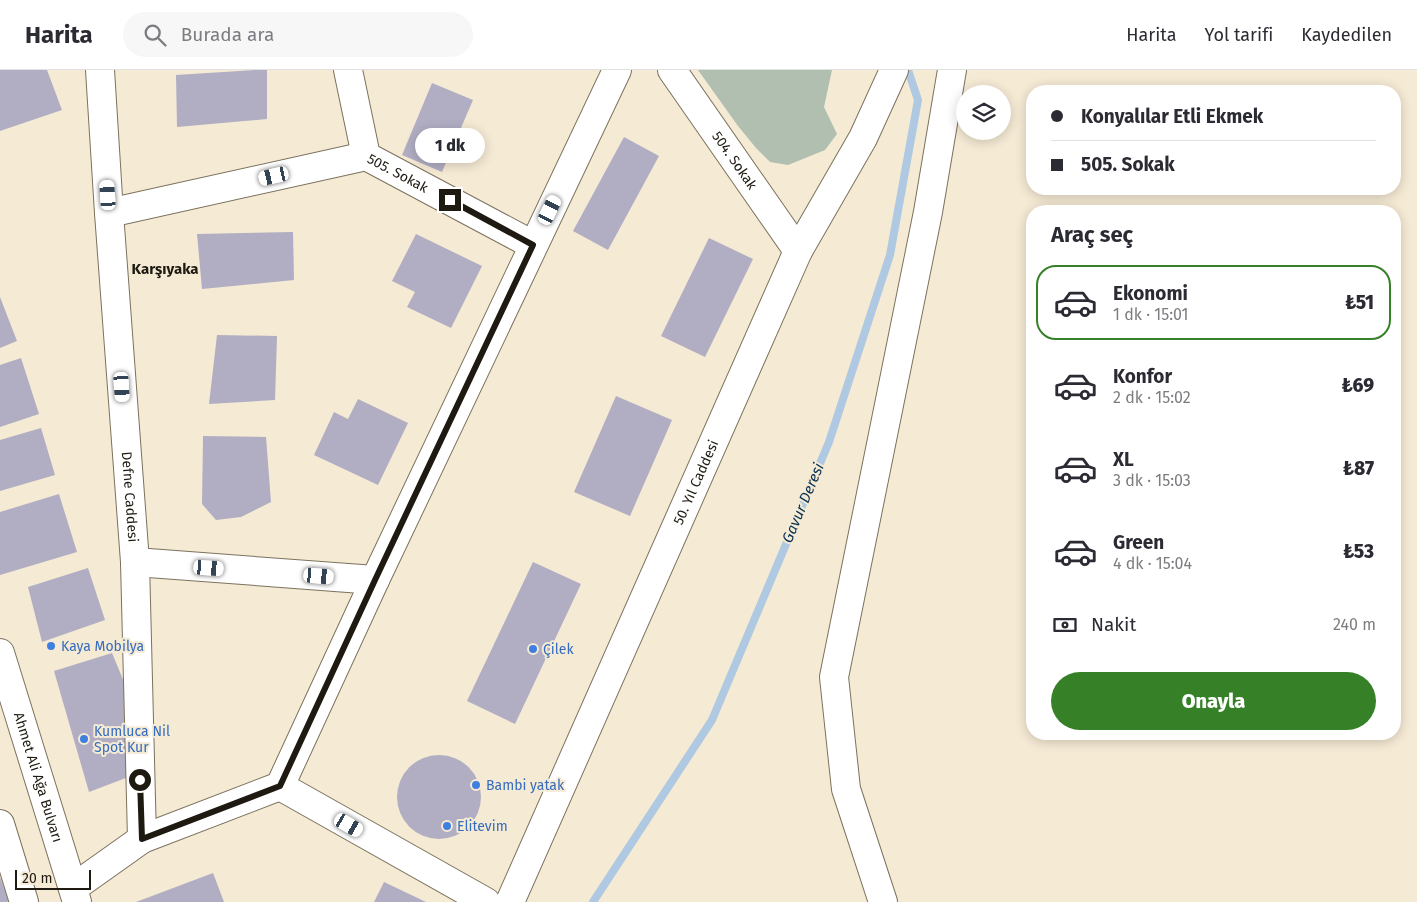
<!DOCTYPE html>
<html lang="tr">
<meta charset="utf-8">
<style>
:root{--surface:#fff;--page:#f7f7f7;--text:#2b2b33;--muted:#7c7c81;--line:#e1e1e2;--accent:#368027}
body{margin:0;font-family:"Fira Sans",sans-serif;background:var(--page);color:var(--text);height:100vh;display:flex;flex-direction:column;font-size:19px;white-space:nowrap}
*{box-sizing:border-box;margin:0}
p{font-size:16px;color:var(--muted)}
.icon{flex:none;width:28px;height:28px;fill:none;stroke:currentColor;stroke-width:2;stroke-linecap:round;stroke-linejoin:round}
.map{position:relative;flex:1;overflow:hidden}
.sheet{position:absolute;left:1026px;top:135px;width:375px;height:535px;display:flex;flex-direction:column;background:var(--surface);border-radius:20px;box-shadow:0 2px 12px #0003}
.sheet>*{flex:none}
.banner{position:absolute;left:1026px;top:15px;width:375px;height:110px;border-radius:20px;box-shadow:0 2px 12px #0003;display:grid;align-content:center;height:110px;padding:0 25px;background:var(--surface)}
.tools{position:absolute;left:956px;top:15px;display:grid;gap:10px}
.tools a{display:grid;place-items:center;width:55px;height:55px;border-radius:50%;background:var(--surface);box-shadow:0 2px 12px #0003;font-size:25px}
.scale{position:absolute;left:15px;bottom:12px;width:76px;box-sizing:border-box;padding-left:5px;border:2px solid #1e1a12;border-top:0;font-size:14px;line-height:18px;white-space:nowrap;color:#1e1a12;-webkit-text-stroke:4px #f5ead4;paint-order:stroke}
.end{position:absolute;width:22px;height:22px;margin:-11px;border:6px solid #1e1a12;background:#fff;box-shadow:0 0 0 2px #fff}
.from{border-radius:50%}
.bubble{position:absolute;height:35px;border-radius:18px;background:var(--surface);box-shadow:0 2px 12px #0003;font-size:16px;font-weight:800;line-height:35px;text-align:center}
.car{position:absolute;width:15px;height:30px;margin:-15px -8px;border-radius:6px;box-shadow:0 0 4px 1px #0007;background:linear-gradient(#fff 24%,#345 0 40%,#fff 0 76%,#345 0 86%,#fff 0)}
.banner b{display:flex;align-items:center;gap:18px;height:48px;font-size:19px}
.banner b+b{border-top:1px solid var(--line)}
.banner i{width:12px;height:12px;background:var(--text)}
ul{padding:0;list-style:none}
li{display:flex;align-items:center;gap:15px;height:75px;margin:0 10px 8px;padding:0 15px;border:2px solid transparent;border-radius:20px}
li div{flex:1}
li b{display:block;font-size:19px}
li em{font-style:normal;font-weight:800}
li.current{border-color:var(--accent)}
li>.icon{width:45px;height:45px;stroke-width:1.5}
h2{padding:0 25px;font-size:22px;line-height:60px}
.pay{display:flex;align-items:center;gap:12px;height:55px;padding:0 25px;font-size:19px}
.pay p{margin-inline-start:auto}
.action{display:flex;gap:10px;margin-top:auto;padding:10px 25px}
.action a{flex:1;height:58px;border-radius:30px;background:var(--accent);color:#fff;font-size:20px;font-weight:800;line-height:58px;text-align:center}
header{display:flex;align-items:center;gap:30px;box-sizing:border-box;height:70px;padding:0 25px;background:var(--surface);border-bottom:1px solid var(--line)}
header strong{font-size:24px}
nav{display:flex;gap:28px;margin-inline-start:auto;font-size:18px}
.search{width:350px;height:45px;background:var(--page);display:flex;align-items:center;gap:12px;box-sizing:border-box;padding:0 18px;border-radius:28px;color:var(--muted);font-size:19px}
.map>svg:first-child{display:block}
.green{fill:#b0bfb0}
.lines{fill:none;stroke-linecap:round;stroke-linejoin:round}
.stream{stroke:#b0c9e2;stroke-width:8}
.building{fill:#b1aec4}
.minor-casing{stroke:#7b725e;stroke-width:30}
.major-casing{stroke:#7b725e;stroke-width:30}
.highway-casing{stroke:#7b725e;stroke-width:30}
.minor{stroke:#fff;stroke-width:28}
.major{stroke:#fff;stroke-width:28}
.highway{stroke:#fff;stroke-width:28}
.route{stroke:#1e1a12;stroke-width:6}
.shop-dot{fill:#3f7fe0;stroke:#f5ead4;stroke-width:2}
.labels{text-anchor:middle;dominant-baseline:central;stroke-width:4;stroke-linejoin:round;paint-order:stroke}
.street-label{font-size:14px;fill:#1e1a12;stroke:#f5ead4}
.shop-label{font-size:14px;fill:#366cbe;stroke:#f5ead4;text-anchor:start}
.neighbourhood-label{font-size:15px;font-weight:bold;fill:#1e1a12;stroke:#f5ead4}
.water-label{font-size:15px;font-style:italic;fill:#083152;stroke:#f5ead4}
</style>
<header>
<strong>Harita</strong>
<div class="search"><svg class="icon" aria-label="search" viewBox="0 0 24 24"><circle cx="10" cy="10" r="6"/><path d="M15 15l6 6"/></svg>Burada ara</div>
<nav><a>Harita</a><a>Yol tarifi</a><a>Kaydedilen</a></nav>
</header>
<div class="map">
<svg width="1417" height="832" viewBox="0 0 1417 832">
<rect width="100%" height="100%" fill="#f5ead4"/>
<path class="green" d="M698 0H832L824 37 837 64 825 80 788 95 770 92 756 78 738 56Z"/>
<g class="lines">
<path class="stream" d="M593 832 712 650 829 372 890 185 918 30 908 0"/>
</g>
<g class="building">
<path d="M0 0H47L62 40 0 61Z"/>
<path d="M255 0H267V49L177 57 176 5Z"/>
<path d="M432 13 473 30 442 102 402 85Z"/>
<path d="M624 67 659 86 608 180 573 161Z"/>
<path d="M293 162 294 210 202 219 197 164Z"/>
<path d="M416 164 482 196 451 258 407 237 415 222 392 211Z"/>
<path d="M709 168 753 189 705 287 661 266Z"/>
<path d="M0 227 17 271 0 278Z"/>
<path d="M217 265 277 266 275 330 209 334Z"/>
<path d="M21 288 39 344 0 357V295Z"/>
<path d="M616 326 672 350 630 446 574 422Z"/>
<path d="M358 329 408 353 378 415 314 385 334 342 348 349Z"/>
<path d="M41 358 55 405 0 421V370Z"/>
<path d="M203 366 266 367 271 432 241 447 216 450 202 434Z"/>
<path d="M59 424 77 482 0 505V442Z"/>
<path d="M533 492 581 514 515 654 467 631Z"/>
<path d="M88 498 105 550 42 572 28 517Z"/>
<path d="M112 583 127 619 131 706 89 722 54 601Z"/>
<circle cx="439" cy="727" r="42"/>
<path d="M213 803 224 832H136Z"/>
<path d="M0 807 9 831 7 832H0Z"/>
<path d="M384 812 426 832H374Z"/>
</g>
<g class="lines">
<defs>
<g id="minor">
<path id="s1" d="M100 0 109 143 135 492 142 769"/>
<path id="s2" d="M348 0 366 86 533 175"/>
<path id="s3" d="M672 0 798 181"/>
<path d="M109 143 366 86"/>
<path d="M135 492 375 510"/>
<path d="M280 716 486 832"/>
<path d="M73 818 142 769 280 716 375 510 617 0"/>
<path d="M883 832 846 719 834 607 928 142 952 0"/>
</g>
<g id="major">
<path id="s4" d="M510 832 798 181 863 68 894 0"/>
</g>
<g id="highway">
<path id="s5" d="M0 583 77 832"/>
<path d="M0 754 24 832"/>
</g>
</defs>
<use href="#minor" class="minor-casing"/>
<use href="#major" class="major-casing"/>
<use href="#highway" class="highway-casing"/>
<use href="#minor" class="minor"/>
<use href="#major" class="major"/>
<use href="#highway" class="highway"/>
</g>
<g class="lines">
<path class="route" d="M140 710 142 769 280 716 375 510 533 175 450 130"/>
</g>
<g class="shop-dot">
<circle cx="51" cy="576" r="5"/>
<circle cx="533" cy="579" r="5"/>
<circle cx="84" cy="669" r="5"/>
<circle cx="476" cy="715" r="5"/>
<circle cx="447" cy="756" r="5"/>
</g>
<g class="labels">
<g class="street-label">
<text stroke="none"><textPath href="#s3" startOffset="110">504. Sokak</textPath></text>
<text stroke="none"><textPath href="#s2" startOffset="124">505. Sokak</textPath></text>
<text stroke="none"><textPath href="#s4" startOffset="459">50. Yıl Caddesi</textPath></text>
<text stroke="none"><textPath href="#s1" startOffset="428">Defne Caddesi</textPath></text>
<text stroke="none"><textPath href="#s5" startOffset="130">Ahmet Ali Ağa Bulvarı</textPath></text>
</g>
<g class="shop-label">
<text x="61" y="576">Kaya Mobilya</text>
<text x="543" y="579">Çilek</text>
<text x="94" y="661">Kumluca Nil<tspan x="94" dy="16">Spot Kur</tspan></text>
<text x="486" y="715">Bambi yatak</text>
<text x="457" y="756">Elitevim</text>
</g>
<g class="neighbourhood-label">
<text x="165" y="199">Karşıyaka</text>
</g>
<g class="water-label">
<text transform="translate(803 433) rotate(-67)">Gavur Deresi</text>
</g>
</g>
</svg>
<div class="tools">
<a><svg class="icon" aria-label="layers" viewBox="0 0 24 24"><path d="M12 4l9 5-9 5-9-5zM3 14l9 5 9-5"/></svg></a>
</div>
<div class="scale">20 m</div>
<i class="end from" style="left:140px;top:710px"></i>
<i class="end" style="left:450px;top:130px"></i>
<div class="bubble" style="left:415px;top:58px;width:70px">1 dk</div>
<i class="car" style="left:274px;top:106px;rotate:257deg"></i>
<i class="car" style="left:108px;top:125px;rotate:356deg"></i>
<i class="car" style="left:550px;top:140px;rotate:26deg"></i>
<i class="car" style="left:122px;top:317px;rotate:176deg"></i>
<i class="car" style="left:209px;top:498px;rotate:94deg"></i>
<i class="car" style="left:319px;top:506px;rotate:95deg"></i>
<i class="car" style="left:349px;top:755px;rotate:120deg"></i>
<div class="banner">
<b><i class="from"></i>Konyalılar Etli Ekmek</b>
<b><i></i>505. Sokak</b>
</div>
<section class="sheet">
<h2>Araç seç</h2>
<ul>
<li class="current"><svg class="icon" aria-label="car" viewBox="0 0 24 24"><path d="M5 17H2v-5l4-1 3-4h7l3 4 3 1v5h-3M9 17h6M6 11h13"/><circle cx="7" cy="17" r="2"/><circle cx="17" cy="17" r="2"/></svg><div><b>Ekonomi</b><p>1 dk · 15:01</p></div><em>₺51</em></li>
<li><svg class="icon" aria-label="car" viewBox="0 0 24 24"><path d="M5 17H2v-5l4-1 3-4h7l3 4 3 1v5h-3M9 17h6M6 11h13"/><circle cx="7" cy="17" r="2"/><circle cx="17" cy="17" r="2"/></svg><div><b>Konfor</b><p>2 dk · 15:02</p></div><em>₺69</em></li>
<li><svg class="icon" aria-label="car" viewBox="0 0 24 24"><path d="M5 17H2v-5l4-1 3-4h7l3 4 3 1v5h-3M9 17h6M6 11h13"/><circle cx="7" cy="17" r="2"/><circle cx="17" cy="17" r="2"/></svg><div><b>XL</b><p>3 dk · 15:03</p></div><em>₺87</em></li>
<li><svg class="icon" aria-label="car" viewBox="0 0 24 24"><path d="M5 17H2v-5l4-1 3-4h7l3 4 3 1v5h-3M9 17h6M6 11h13"/><circle cx="7" cy="17" r="2"/><circle cx="17" cy="17" r="2"/></svg><div><b>Green</b><p>4 dk · 15:04</p></div><em>₺53</em></li>
</ul>
<div class="pay"><svg class="icon" aria-label="cash" viewBox="0 0 24 24"><path d="M3 7h18v10H3z"/><circle cx="12" cy="12" r="2"/></svg>Nakit<p>240 m</p></div>
<div class="action"><a>Onayla</a></div>
</section>
</div>
